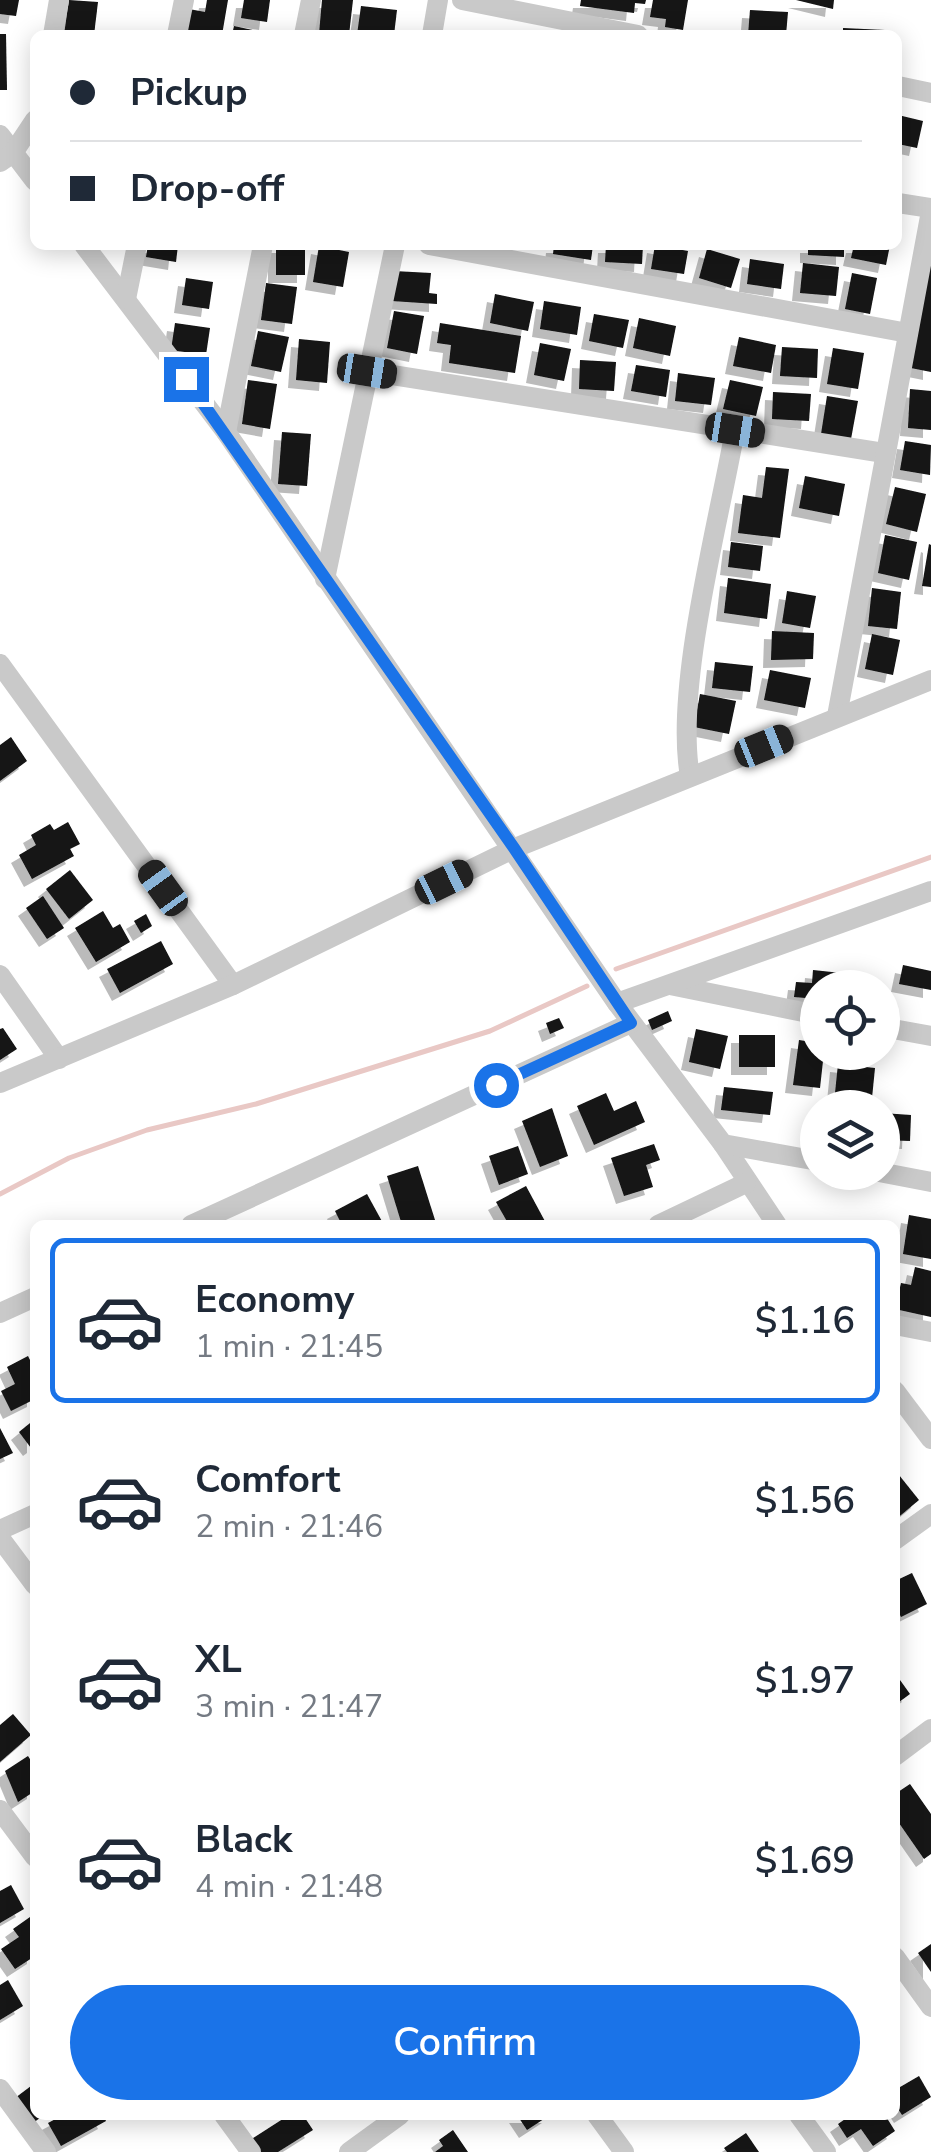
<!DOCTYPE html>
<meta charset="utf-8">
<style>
:root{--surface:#fff;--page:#f6f6f7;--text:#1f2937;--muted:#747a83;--line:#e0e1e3;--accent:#1a73e8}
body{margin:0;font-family:"Nunito Sans",sans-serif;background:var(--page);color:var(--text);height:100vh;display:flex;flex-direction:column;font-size:38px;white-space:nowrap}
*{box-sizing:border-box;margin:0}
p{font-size:32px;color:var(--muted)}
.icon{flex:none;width:55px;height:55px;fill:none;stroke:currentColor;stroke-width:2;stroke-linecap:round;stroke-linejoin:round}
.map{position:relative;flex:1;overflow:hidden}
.panel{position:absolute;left:30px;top:1220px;width:870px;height:900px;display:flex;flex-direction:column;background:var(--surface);border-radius:15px;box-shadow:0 5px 25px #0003}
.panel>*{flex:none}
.top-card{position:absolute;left:30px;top:30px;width:872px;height:220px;border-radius:15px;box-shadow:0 5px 25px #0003;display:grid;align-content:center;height:220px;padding:0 40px;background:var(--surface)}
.buttons{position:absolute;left:800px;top:970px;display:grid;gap:20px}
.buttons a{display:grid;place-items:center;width:100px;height:100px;border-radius:50%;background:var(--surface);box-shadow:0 5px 25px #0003;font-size:50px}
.end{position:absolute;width:45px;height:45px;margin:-22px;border:12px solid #1a73e8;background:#fff;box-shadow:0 0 0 5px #fff}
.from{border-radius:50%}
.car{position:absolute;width:30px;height:60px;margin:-30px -15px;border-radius:12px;box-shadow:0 0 8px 2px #0007;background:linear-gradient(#222 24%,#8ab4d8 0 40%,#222 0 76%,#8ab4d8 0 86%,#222 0)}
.top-card b{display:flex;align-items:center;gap:35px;height:95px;font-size:38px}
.top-card b+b{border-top:2px solid var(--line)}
.top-card i{width:25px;height:25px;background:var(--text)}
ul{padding:18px 0 0;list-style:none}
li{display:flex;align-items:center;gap:30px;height:165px;margin:0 20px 15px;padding:0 20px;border:5px solid transparent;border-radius:15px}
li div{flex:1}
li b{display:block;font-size:38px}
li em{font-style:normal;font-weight:600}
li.active{border-color:var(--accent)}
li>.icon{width:90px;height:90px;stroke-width:1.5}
.cta{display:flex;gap:20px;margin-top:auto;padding:20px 40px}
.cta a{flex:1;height:115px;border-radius:60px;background:var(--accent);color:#fff;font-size:40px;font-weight:600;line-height:115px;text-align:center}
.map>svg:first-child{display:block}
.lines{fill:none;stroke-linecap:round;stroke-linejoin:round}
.stream{stroke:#e9c8c5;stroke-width:5}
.building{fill:#131313;filter:url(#shadow)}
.minor{stroke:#c9c9c9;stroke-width:20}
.route{stroke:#1a73e8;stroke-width:12}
</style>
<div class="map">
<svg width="931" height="2152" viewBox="0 0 931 2152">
<defs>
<filter id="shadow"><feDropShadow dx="-8" dy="8" stdDeviation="0" flood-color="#0004"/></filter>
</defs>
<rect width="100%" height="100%" fill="#fff"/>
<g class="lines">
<g class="stream">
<path d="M616 969 931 857"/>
<path d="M0 1194 69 1158 147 1130 256 1104 490 1031 587 986"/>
</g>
</g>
<g class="building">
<path d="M0 0H19L16 16 0 14Z"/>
<path d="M69 0 98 2 94 35H64Z"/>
<path d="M207 0H228L222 35 185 34 189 9 205 12Z"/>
<path d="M244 0H270L267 22 241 18Z"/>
<path d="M322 0H353L349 35 319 34Z"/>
<path d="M581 0H646L645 4 635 3 634 13 580 6Z"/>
<path d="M653 0H688L683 30 665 27 666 19 650 17Z"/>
<path d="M796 0H834L833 9Z"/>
<path d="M361 6 397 10 394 35H357Z"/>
<path d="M750 10 788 12 786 35H748Z"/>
<path d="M234 26 262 32 261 35H232Z"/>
<path d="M843 28 885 30V35H843Z"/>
<path d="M0 34H6L7 90H0Z"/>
<path d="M898 115 923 121 917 148 898 144Z"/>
<path d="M148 245H178L176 262 146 257Z"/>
<rect x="276" y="245" width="29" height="30"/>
<path d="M554 245H593L591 260 553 254Z"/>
<path d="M606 245H643L642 264 605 262Z"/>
<path d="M655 245 688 251 684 274 651 269Z"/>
<path d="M808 245H844V257L808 255Z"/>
<path d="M854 245H890L886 265 851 258Z"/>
<path d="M319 246 349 252 343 287 313 282Z"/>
<path d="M707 249 740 259 731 288 699 278Z"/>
<path d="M750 259 784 264 781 289 747 284Z"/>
<path d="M931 259V372L911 368Z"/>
<path d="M803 263 839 267 836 296 800 293Z"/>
<path d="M394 271 431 273 429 293 437 294V304L392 301Z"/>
<path d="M852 273 877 278 870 314 845 309Z"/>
<path d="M186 278 213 282 209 309 182 305Z"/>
<path d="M266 283 297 287 292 324 261 320Z"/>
<path d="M495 294 534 302 528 331 490 323Z"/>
<path d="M544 301 581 307 577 335 540 329Z"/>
<path d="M394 311 424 316 417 354 387 348Z"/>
<path d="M594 314 629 320 623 348 589 341Z"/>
<path d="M639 318 676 326 670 356 633 348Z"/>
<path d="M175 323 210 328 206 355 171 350Z"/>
<path d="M440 323 521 336 515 373 449 363 451 345 437 343Z"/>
<path d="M258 331 289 337 281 372 251 366Z"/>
<path d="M739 337 776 345 771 373 733 366Z"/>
<path d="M299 339 330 342 327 383 296 380Z"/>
<path d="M540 343 571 349 564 381 534 375Z"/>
<path d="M782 347 818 349 817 378 780 376Z"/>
<path d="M833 348 864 353 858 389 827 384Z"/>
<path d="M580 360 616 362 614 391 579 389Z"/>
<path d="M636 365 670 370 666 397 631 391Z"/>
<path d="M678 373 715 378 711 405 675 401Z"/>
<path d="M248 380 277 384 270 429 242 424Z"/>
<path d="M730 380 763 387 756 416 723 409Z"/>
<path d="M910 389 931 391V430L908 428Z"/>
<path d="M773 392 811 394 809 421 772 419Z"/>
<path d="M827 396 858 401 851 439 821 434Z"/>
<path d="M282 432 311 434 307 486 278 484Z"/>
<path d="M905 441 931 445 930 475 900 470Z"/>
<path d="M766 467 789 469 780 538 738 533 743 495 762 498Z"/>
<path d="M805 476 845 484 839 516 799 508Z"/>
<path d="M895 487 926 494 917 532 886 524Z"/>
<path d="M885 535 917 542 909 580 878 573Z"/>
<path d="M731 542 763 546 760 571 728 567Z"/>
<path d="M929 544 931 545V587L922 586Z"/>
<path d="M728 578 771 584 767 619 724 613Z"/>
<path d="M872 588 901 592 897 629 868 626Z"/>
<path d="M787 591 816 596 810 628 782 623Z"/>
<path d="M772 631 814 633 813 659 771 660Z"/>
<path d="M872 634 900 640 893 675 865 669Z"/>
<path d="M715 662 753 666 750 692 712 688Z"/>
<path d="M770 670 811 678 805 708 764 700Z"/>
<path d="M700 694 736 701 729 734 694 727Z"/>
<path d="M11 737 27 761 0 781V745Z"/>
<path d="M68 822 80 844 70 849 74 856 32 879 19 855 36 845 31 835 50 824 54 830Z"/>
<path d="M70 870 93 900 69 919 46 889Z"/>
<path d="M43 896 64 928 47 939 26 908Z"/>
<path d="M103 911 113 928 120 924 130 942 96 962 75 928Z"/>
<path d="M146 914 152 926 141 933 134 921Z"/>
<path d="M161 941 173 964 120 993 107 969Z"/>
<path d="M903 965 931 971V990L899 984Z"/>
<path d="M813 970 841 973 839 988H818V999L794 997 796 982 812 983Z"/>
<path d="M668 1011 672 1021 652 1030 648 1020Z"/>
<path d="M559 1018 564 1028 550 1034 546 1023Z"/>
<path d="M3 1028 17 1049 0 1060V1029Z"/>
<path d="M696 1029 728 1036 720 1069 689 1062Z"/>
<rect x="739" y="1035" width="36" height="32"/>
<path d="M799 1040 818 1043V1052H824L820 1088 793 1085Z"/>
<path d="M838 1064 875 1068 872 1098 835 1093Z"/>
<path d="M724 1087 773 1092 770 1115 721 1110Z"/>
<path d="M606 1093 614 1111 636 1101 645 1122 594 1145 577 1106Z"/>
<path d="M552 1108 568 1156 540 1167 522 1121Z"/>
<path d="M882 1113 911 1115 910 1141 882 1140Z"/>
<path d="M654 1144 660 1160 646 1165 653 1187 624 1196 611 1158Z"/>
<path d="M518 1146 528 1174 499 1185 489 1156Z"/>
<path d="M418 1166 435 1220 402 1225 387 1176Z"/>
<path d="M526 1186 547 1225H509L496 1202Z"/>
<path d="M367 1194 384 1225H342L335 1211Z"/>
<path d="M909 1215 931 1219V1259L903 1254Z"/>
<path d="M915 1267 931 1271V1317L895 1309 901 1283 911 1285Z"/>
<path d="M28 1356 35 1370V1399L11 1411 1 1391 15 1384 7 1367Z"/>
<path d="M35 1419V1445L31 1448 19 1432Z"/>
<path d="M0 1428 13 1453 0 1459Z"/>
<path d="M895 1470 919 1500 895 1520Z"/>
<path d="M912 1573 927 1604 901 1617 895 1605V1581Z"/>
<path d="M895 1673 910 1694 895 1705Z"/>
<path d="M13 1714 31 1735 0 1762V1725Z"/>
<path d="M28 1756 35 1767V1791L18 1802 5 1771Z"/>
<path d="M910 1784 931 1814V1854L924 1859 899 1823 895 1826V1794Z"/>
<path d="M11 1885 24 1909 0 1923V1891Z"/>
<path d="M30 1917 35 1924V1956L15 1969 1 1949 19 1937 13 1929Z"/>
<path d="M931 1944V1972L918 1953Z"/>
<path d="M8 1980 23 2006 0 2020V1985Z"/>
<path d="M919 2076 931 2097 902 2115 895 2104V2090Z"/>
<path d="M35 2083V2115H44L33 2123 15 2098Z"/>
<path d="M63 2115H103L106 2121 61 2146 48 2123Z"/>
<path d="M289 2115H303L313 2130 278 2152H258L250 2140Z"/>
<path d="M517 2115H550L527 2130Z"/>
<path d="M851 2115H885L895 2131 873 2146 861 2129 847 2138 838 2124Z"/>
<path d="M453 2130 468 2152H435L443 2146 439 2140Z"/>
<path d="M746 2133 759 2152H727L724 2148Z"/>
</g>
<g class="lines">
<g class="minor">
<path d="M462 0 638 35"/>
<path d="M53 35 59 0"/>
<path d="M177 35 184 0"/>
<path d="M304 35 311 0"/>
<path d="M432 35 438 0"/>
<path d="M898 86 931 93"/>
<path d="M0 135 35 181"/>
<path d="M0 162 13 153 35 120"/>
<path d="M898 203 931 208"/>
<path d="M84 245 226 432 617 1003 723 1144 777 1225"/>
<path d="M429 245 908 333"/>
<path d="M126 299 137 245"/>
<path d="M367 371 884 453"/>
<path d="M226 432 263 245"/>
<path d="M325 579 395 245"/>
<path d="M0 664 233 985"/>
<path d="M837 716 931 211"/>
<path d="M690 776C674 688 719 522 735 430"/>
<path d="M0 975 59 1059"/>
<path d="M670 985 818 1015"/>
<path d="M617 1003 931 891"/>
<path d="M882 1027 931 1036"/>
<path d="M0 1083 233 985 515 848 931 680"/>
<path d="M723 1144 818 1161"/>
<path d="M879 1172 931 1182"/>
<path d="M191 1225 631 1023"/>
<path d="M658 1225 746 1183"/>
<path d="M0 1313 35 1297"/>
<path d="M895 1325 931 1332"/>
<path d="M895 1391 931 1439"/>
<path d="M0 1530 35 1514"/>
<path d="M0 1538 35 1585"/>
<path d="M895 1540 931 1514"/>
<path d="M895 1756 931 1729"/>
<path d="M0 1810 35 1857"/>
<path d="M895 1957 931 2007"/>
<path d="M0 2089 46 2152"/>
<path d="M224 2115 251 2152"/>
<path d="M597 2115 624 2152"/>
<path d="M799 2115 826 2152"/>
<path d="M349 2152 400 2115"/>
</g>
</g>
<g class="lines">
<path class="route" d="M186 379 514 848 631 1023 496 1085"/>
</g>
</svg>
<div class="buttons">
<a><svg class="icon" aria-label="locate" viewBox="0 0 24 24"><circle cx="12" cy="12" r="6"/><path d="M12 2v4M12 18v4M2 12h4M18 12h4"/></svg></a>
<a><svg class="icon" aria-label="layers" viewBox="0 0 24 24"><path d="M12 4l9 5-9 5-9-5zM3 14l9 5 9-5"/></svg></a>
</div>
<i class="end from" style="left:496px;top:1085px"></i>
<i class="end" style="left:186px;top:379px"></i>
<i class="car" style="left:367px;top:371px;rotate:99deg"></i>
<i class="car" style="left:735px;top:430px;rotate:99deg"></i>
<i class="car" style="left:764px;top:746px;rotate:68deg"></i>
<i class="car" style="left:444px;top:882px;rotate:64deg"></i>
<i class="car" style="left:163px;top:888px;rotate:324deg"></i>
<div class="top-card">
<b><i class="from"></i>Pickup</b>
<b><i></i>Drop-off</b>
</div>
<section class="panel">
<ul>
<li class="active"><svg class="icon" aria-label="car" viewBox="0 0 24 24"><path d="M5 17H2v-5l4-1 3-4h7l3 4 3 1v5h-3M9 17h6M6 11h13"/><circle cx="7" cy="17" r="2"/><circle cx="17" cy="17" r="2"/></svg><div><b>Economy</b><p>1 min · 21:45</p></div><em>$1.16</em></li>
<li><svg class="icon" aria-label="car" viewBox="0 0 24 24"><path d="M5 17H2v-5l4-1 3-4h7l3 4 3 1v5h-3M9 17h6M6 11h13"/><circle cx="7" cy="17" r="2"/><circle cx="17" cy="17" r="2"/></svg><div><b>Comfort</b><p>2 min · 21:46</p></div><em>$1.56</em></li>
<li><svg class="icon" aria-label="car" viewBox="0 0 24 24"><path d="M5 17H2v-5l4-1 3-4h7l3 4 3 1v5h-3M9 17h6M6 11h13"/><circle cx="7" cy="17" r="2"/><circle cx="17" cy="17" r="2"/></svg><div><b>XL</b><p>3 min · 21:47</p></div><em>$1.97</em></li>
<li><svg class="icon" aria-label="car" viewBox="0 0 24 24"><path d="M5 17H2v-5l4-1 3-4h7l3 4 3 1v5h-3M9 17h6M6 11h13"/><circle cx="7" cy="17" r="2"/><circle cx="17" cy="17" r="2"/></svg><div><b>Black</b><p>4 min · 21:48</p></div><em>$1.69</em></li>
</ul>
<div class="cta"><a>Confirm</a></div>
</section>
</div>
